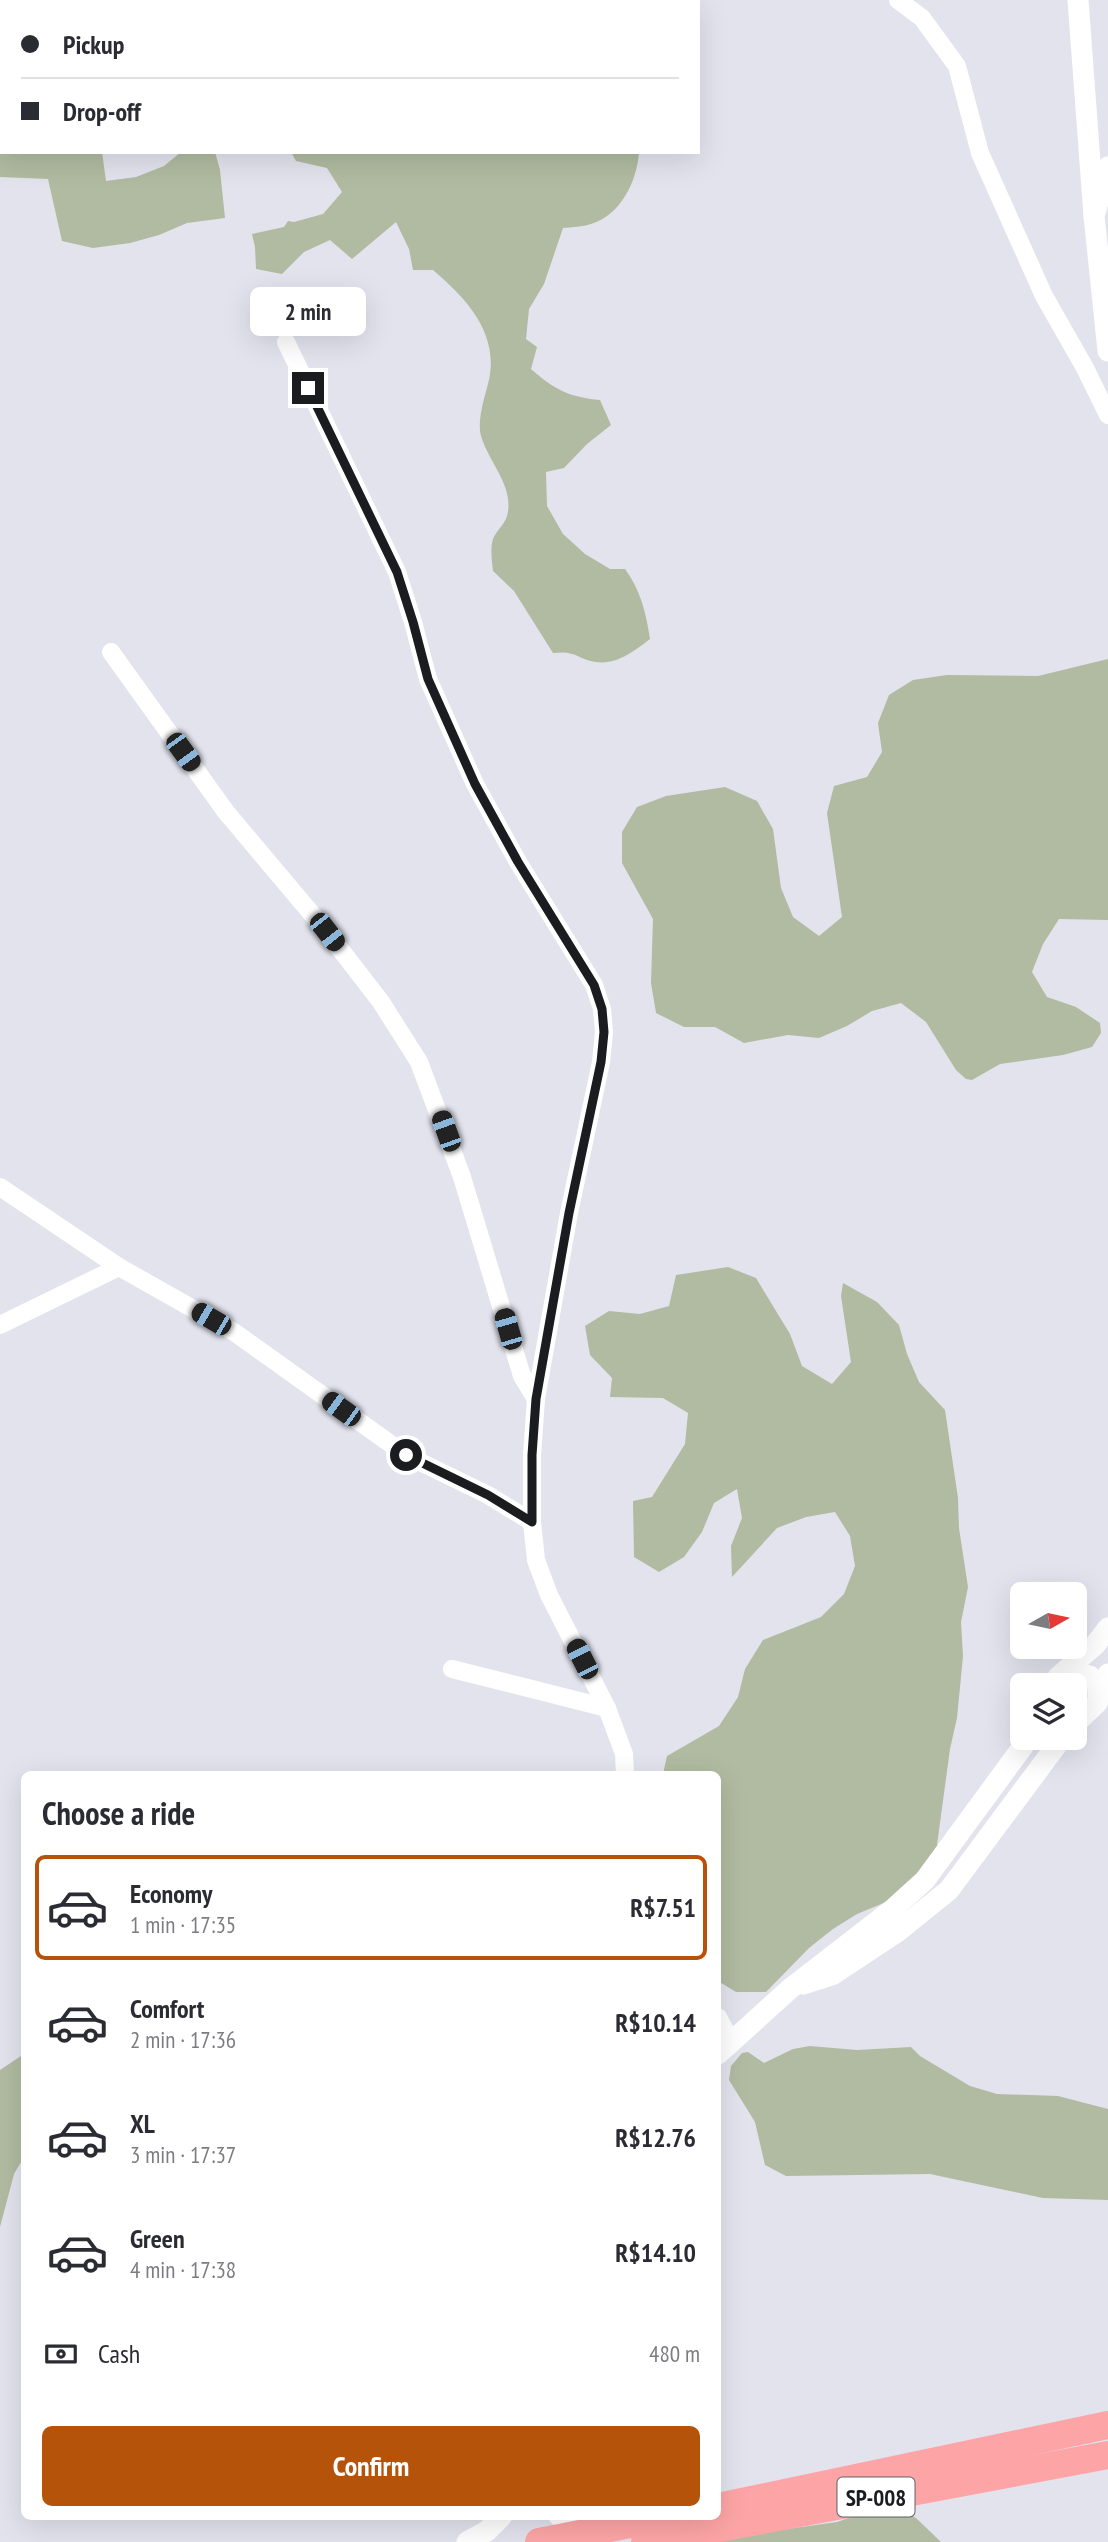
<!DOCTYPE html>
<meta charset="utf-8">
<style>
:root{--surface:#fff;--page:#f2f2f3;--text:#2b2b33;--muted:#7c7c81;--line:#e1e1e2;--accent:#b45309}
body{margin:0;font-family:"PT Sans Narrow",sans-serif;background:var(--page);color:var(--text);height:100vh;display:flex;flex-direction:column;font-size:26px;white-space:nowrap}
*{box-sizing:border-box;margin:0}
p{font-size:23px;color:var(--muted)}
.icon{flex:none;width:38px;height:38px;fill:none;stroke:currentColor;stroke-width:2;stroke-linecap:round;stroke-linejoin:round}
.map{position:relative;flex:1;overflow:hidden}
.sheet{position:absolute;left:21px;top:1771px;width:700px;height:749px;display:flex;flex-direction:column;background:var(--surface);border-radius:10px;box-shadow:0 7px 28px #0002}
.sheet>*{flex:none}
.guide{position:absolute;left:0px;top:0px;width:700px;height:154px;box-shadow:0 7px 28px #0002;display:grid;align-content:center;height:154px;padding:0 21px;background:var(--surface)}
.needle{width:46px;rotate:81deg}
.fabs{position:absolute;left:1010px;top:1582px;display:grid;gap:14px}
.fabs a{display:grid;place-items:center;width:77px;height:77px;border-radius:10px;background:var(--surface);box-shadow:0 7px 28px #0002;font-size:35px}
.end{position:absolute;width:32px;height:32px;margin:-16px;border:9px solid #1b1c1f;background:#fff;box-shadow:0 0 0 4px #fff}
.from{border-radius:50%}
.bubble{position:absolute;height:49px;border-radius:10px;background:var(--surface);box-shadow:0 7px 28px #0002;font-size:23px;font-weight:700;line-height:49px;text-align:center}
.car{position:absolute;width:21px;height:42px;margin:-21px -10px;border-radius:9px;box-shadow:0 0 5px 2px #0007;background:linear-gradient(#222 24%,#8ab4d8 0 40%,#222 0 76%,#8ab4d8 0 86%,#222 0)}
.guide b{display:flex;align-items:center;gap:24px;height:66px;font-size:26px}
.guide b+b{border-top:2px solid var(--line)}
.guide i{width:18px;height:18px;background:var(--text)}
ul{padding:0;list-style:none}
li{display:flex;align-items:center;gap:21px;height:105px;margin:0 14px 10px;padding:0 7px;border:4px solid transparent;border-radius:10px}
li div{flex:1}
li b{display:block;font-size:26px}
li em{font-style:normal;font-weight:700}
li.selected{border-color:var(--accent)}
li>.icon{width:63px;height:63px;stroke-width:1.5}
h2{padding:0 21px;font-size:32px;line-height:84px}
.pay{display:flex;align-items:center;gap:18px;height:77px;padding:0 21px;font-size:26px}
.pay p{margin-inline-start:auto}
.cta{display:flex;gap:14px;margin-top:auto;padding:14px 21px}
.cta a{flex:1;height:80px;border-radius:10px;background:var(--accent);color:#fff;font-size:28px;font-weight:700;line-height:80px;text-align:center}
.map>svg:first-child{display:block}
.green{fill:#b0bba1}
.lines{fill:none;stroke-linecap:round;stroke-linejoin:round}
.minor{stroke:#fff;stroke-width:18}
.tertiary{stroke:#fff;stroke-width:21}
.primary{stroke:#fda5a6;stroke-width:28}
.route{stroke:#1b1c1f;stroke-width:9}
.labels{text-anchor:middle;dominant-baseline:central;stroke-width:6;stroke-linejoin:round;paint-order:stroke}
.shield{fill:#fff;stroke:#5f6062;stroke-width:2}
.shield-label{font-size:23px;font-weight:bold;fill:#1b1c1f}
</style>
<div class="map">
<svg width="1108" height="2542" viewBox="0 0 1108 2542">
<rect width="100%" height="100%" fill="#e3e3ee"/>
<g class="green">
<path d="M0 114 2 152H102L106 181 136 177 164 166 181 152H215L220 170 225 218 187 223 159 235 130 243 93 248 62 241 48 179 0 177Z"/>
<path d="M291 152H639C637 181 621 215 591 224 582 227 572 227 563 228L544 284 529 309 526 339 537 347 531 369C555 390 569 397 600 400L611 425 587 444 564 468 546 472 547 506 563 534 585 554 610 569H625C641 591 646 613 650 639 634 651 617 665 596 662 577 659 576 650 553 653L514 591 493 571C492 562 490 548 493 539 496 531 505 524 507 516 515 487 489 463 481 436 477 421 484 399 488 384 501 335 467 299 433 270H413L409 249 396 222 352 259 330 240 304 252 282 274 256 269 255 247 252 234 284 227 288 221 294 222 323 214 342 192 327 168 296 161Z"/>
<path d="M1108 659V920L1059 919 1043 944 1032 972 1047 997 1076 1007 1100 1023 1101 1033 1092 1047 1063 1055 1000 1064 972 1080 966 1079 956 1070 926 1022 901 1003 872 1011 847 1026 819 1038 788 1035 744 1043 715 1027H684L656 1013 651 983 653 919 622 863V832L637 807 666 796 725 787 757 801 773 829 781 888 793 917 819 936 842 917 827 813 834 786 867 777 882 752 878 723 889 695 913 680 947 675 1038 676Z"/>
<path d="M728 1267 756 1278 790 1334 802 1366 832 1384 851 1362 841 1296 843 1283 877 1302 899 1325 907 1354 919 1382 945 1410 958 1498 959 1528 968 1587 961 1622 963 1656 957 1718 950 1749 937 1845 938 1858 886 1902 857 1914 833 1929 809 1948 766 1992H736L718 1981V1774H663L667 1756 719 1726 738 1697 745 1669 763 1640 821 1617 844 1594 855 1566 850 1536 835 1512 806 1517 777 1528 732 1577 731 1546 742 1518 737 1489 714 1503 702 1532 684 1557 659 1572 634 1557 633 1501 652 1497 685 1444 688 1413 663 1398 610 1397 612 1378 590 1355 585 1326 609 1311 640 1314 669 1306 676 1275Z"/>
<path d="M810 2046 857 2050 911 2047 920 2056 970 2086 997 2094 1058 2096 1108 2109V2200L1043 2198 930 2174 786 2176 765 2165 755 2122 729 2080 731 2066 742 2053 748 2052 764 2063 793 2049Z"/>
<path d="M24 2054V2157L14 2174 0 2227V2070Z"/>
<path d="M892 2503 916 2518 941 2542H695L837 2522Z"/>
</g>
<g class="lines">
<g class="minor">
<path d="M898 0 922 18 957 66 980 153 1044 296 1085 368 1108 415"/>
<path d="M286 342 397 572 413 622 428 679 475 784 518 862 594 985 602 1009 604 1032 601 1062 569 1213 536 1399 532 1455V1522L536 1560 549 1595 607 1708 624 1754 625 1774"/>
<path d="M111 652 226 812 327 932 381 1002 419 1062 462 1177 522 1376 536 1399"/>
<path d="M0 1187 119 1267 234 1332 406 1455 488 1495 532 1522"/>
<path d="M0 1325 119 1267"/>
<path d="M452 1669 607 1708"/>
<path d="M1059 1676 1073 1670 1091 1675 1096 1684 1097 1703"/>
<path d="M718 2017 731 2042"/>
</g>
<g class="tertiary">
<path d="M1078 0 1094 216"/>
<path d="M1108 167 1094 216 1108 351"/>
<path d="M1054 1685 1058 1677 1095 1645 1108 1628"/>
<path d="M1074 1725 1097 1703 1108 1674"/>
<path d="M803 1984 832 1975 897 1932 949 1890 1062 1738"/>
<path d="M718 2054 791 1988 893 1909 925 1880 1029 1738"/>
<path d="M559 2516 587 2532"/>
<path d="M467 2542 487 2531 502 2516"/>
</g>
<g class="primary">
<path d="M718 2507 1108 2425"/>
<path d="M539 2542 671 2516"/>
<path d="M645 2542 1108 2455"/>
</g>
</g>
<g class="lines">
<path class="route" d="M308 388 397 572 413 622 428 679 475 784 518 862 594 985 602 1009 604 1032 601 1062 569 1213 536 1399 532 1455V1522L488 1495 406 1455"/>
</g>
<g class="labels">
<rect class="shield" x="837.5" y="2477.5" width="77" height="39" rx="5"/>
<g class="shield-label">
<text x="876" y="2497">SP-008</text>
</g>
</g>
</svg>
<div class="fabs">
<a><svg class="needle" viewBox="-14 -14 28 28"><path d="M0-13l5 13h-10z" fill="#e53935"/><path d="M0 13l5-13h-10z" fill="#7c7c81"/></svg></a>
<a><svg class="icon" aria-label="layers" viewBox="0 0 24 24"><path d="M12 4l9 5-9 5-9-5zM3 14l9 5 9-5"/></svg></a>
</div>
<i class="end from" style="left:406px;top:1455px"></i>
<i class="end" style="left:308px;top:388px"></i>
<div class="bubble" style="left:250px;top:287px;width:116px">2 min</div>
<i class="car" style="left:183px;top:752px;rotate:144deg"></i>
<i class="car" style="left:327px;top:932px;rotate:142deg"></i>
<i class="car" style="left:446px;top:1131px;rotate:340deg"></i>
<i class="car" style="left:211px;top:1319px;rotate:300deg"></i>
<i class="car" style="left:508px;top:1329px;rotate:344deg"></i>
<i class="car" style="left:341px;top:1409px;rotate:306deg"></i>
<i class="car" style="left:582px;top:1659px;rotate:333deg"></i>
<div class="guide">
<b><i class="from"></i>Pickup</b>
<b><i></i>Drop-off</b>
</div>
<section class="sheet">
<h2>Choose a ride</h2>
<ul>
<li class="selected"><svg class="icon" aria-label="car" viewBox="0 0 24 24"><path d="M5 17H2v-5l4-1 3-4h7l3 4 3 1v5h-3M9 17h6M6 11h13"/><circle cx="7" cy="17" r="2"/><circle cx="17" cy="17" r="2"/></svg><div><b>Economy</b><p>1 min · 17:35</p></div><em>R$7.51</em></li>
<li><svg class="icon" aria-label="car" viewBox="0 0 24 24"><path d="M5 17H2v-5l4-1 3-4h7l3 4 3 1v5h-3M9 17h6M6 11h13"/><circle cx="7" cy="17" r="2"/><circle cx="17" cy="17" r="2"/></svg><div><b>Comfort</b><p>2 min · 17:36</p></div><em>R$10.14</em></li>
<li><svg class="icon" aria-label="car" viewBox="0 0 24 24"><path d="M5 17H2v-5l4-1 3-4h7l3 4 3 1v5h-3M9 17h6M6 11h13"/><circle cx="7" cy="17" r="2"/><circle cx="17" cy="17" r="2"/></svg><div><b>XL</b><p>3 min · 17:37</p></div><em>R$12.76</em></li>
<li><svg class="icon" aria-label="car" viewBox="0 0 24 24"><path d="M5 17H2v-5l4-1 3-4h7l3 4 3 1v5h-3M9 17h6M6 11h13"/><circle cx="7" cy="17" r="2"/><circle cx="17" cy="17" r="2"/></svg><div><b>Green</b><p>4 min · 17:38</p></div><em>R$14.10</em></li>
</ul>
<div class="pay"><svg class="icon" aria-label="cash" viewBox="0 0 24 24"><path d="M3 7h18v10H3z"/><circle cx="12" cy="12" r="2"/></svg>Cash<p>480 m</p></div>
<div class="cta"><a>Confirm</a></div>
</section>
</div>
